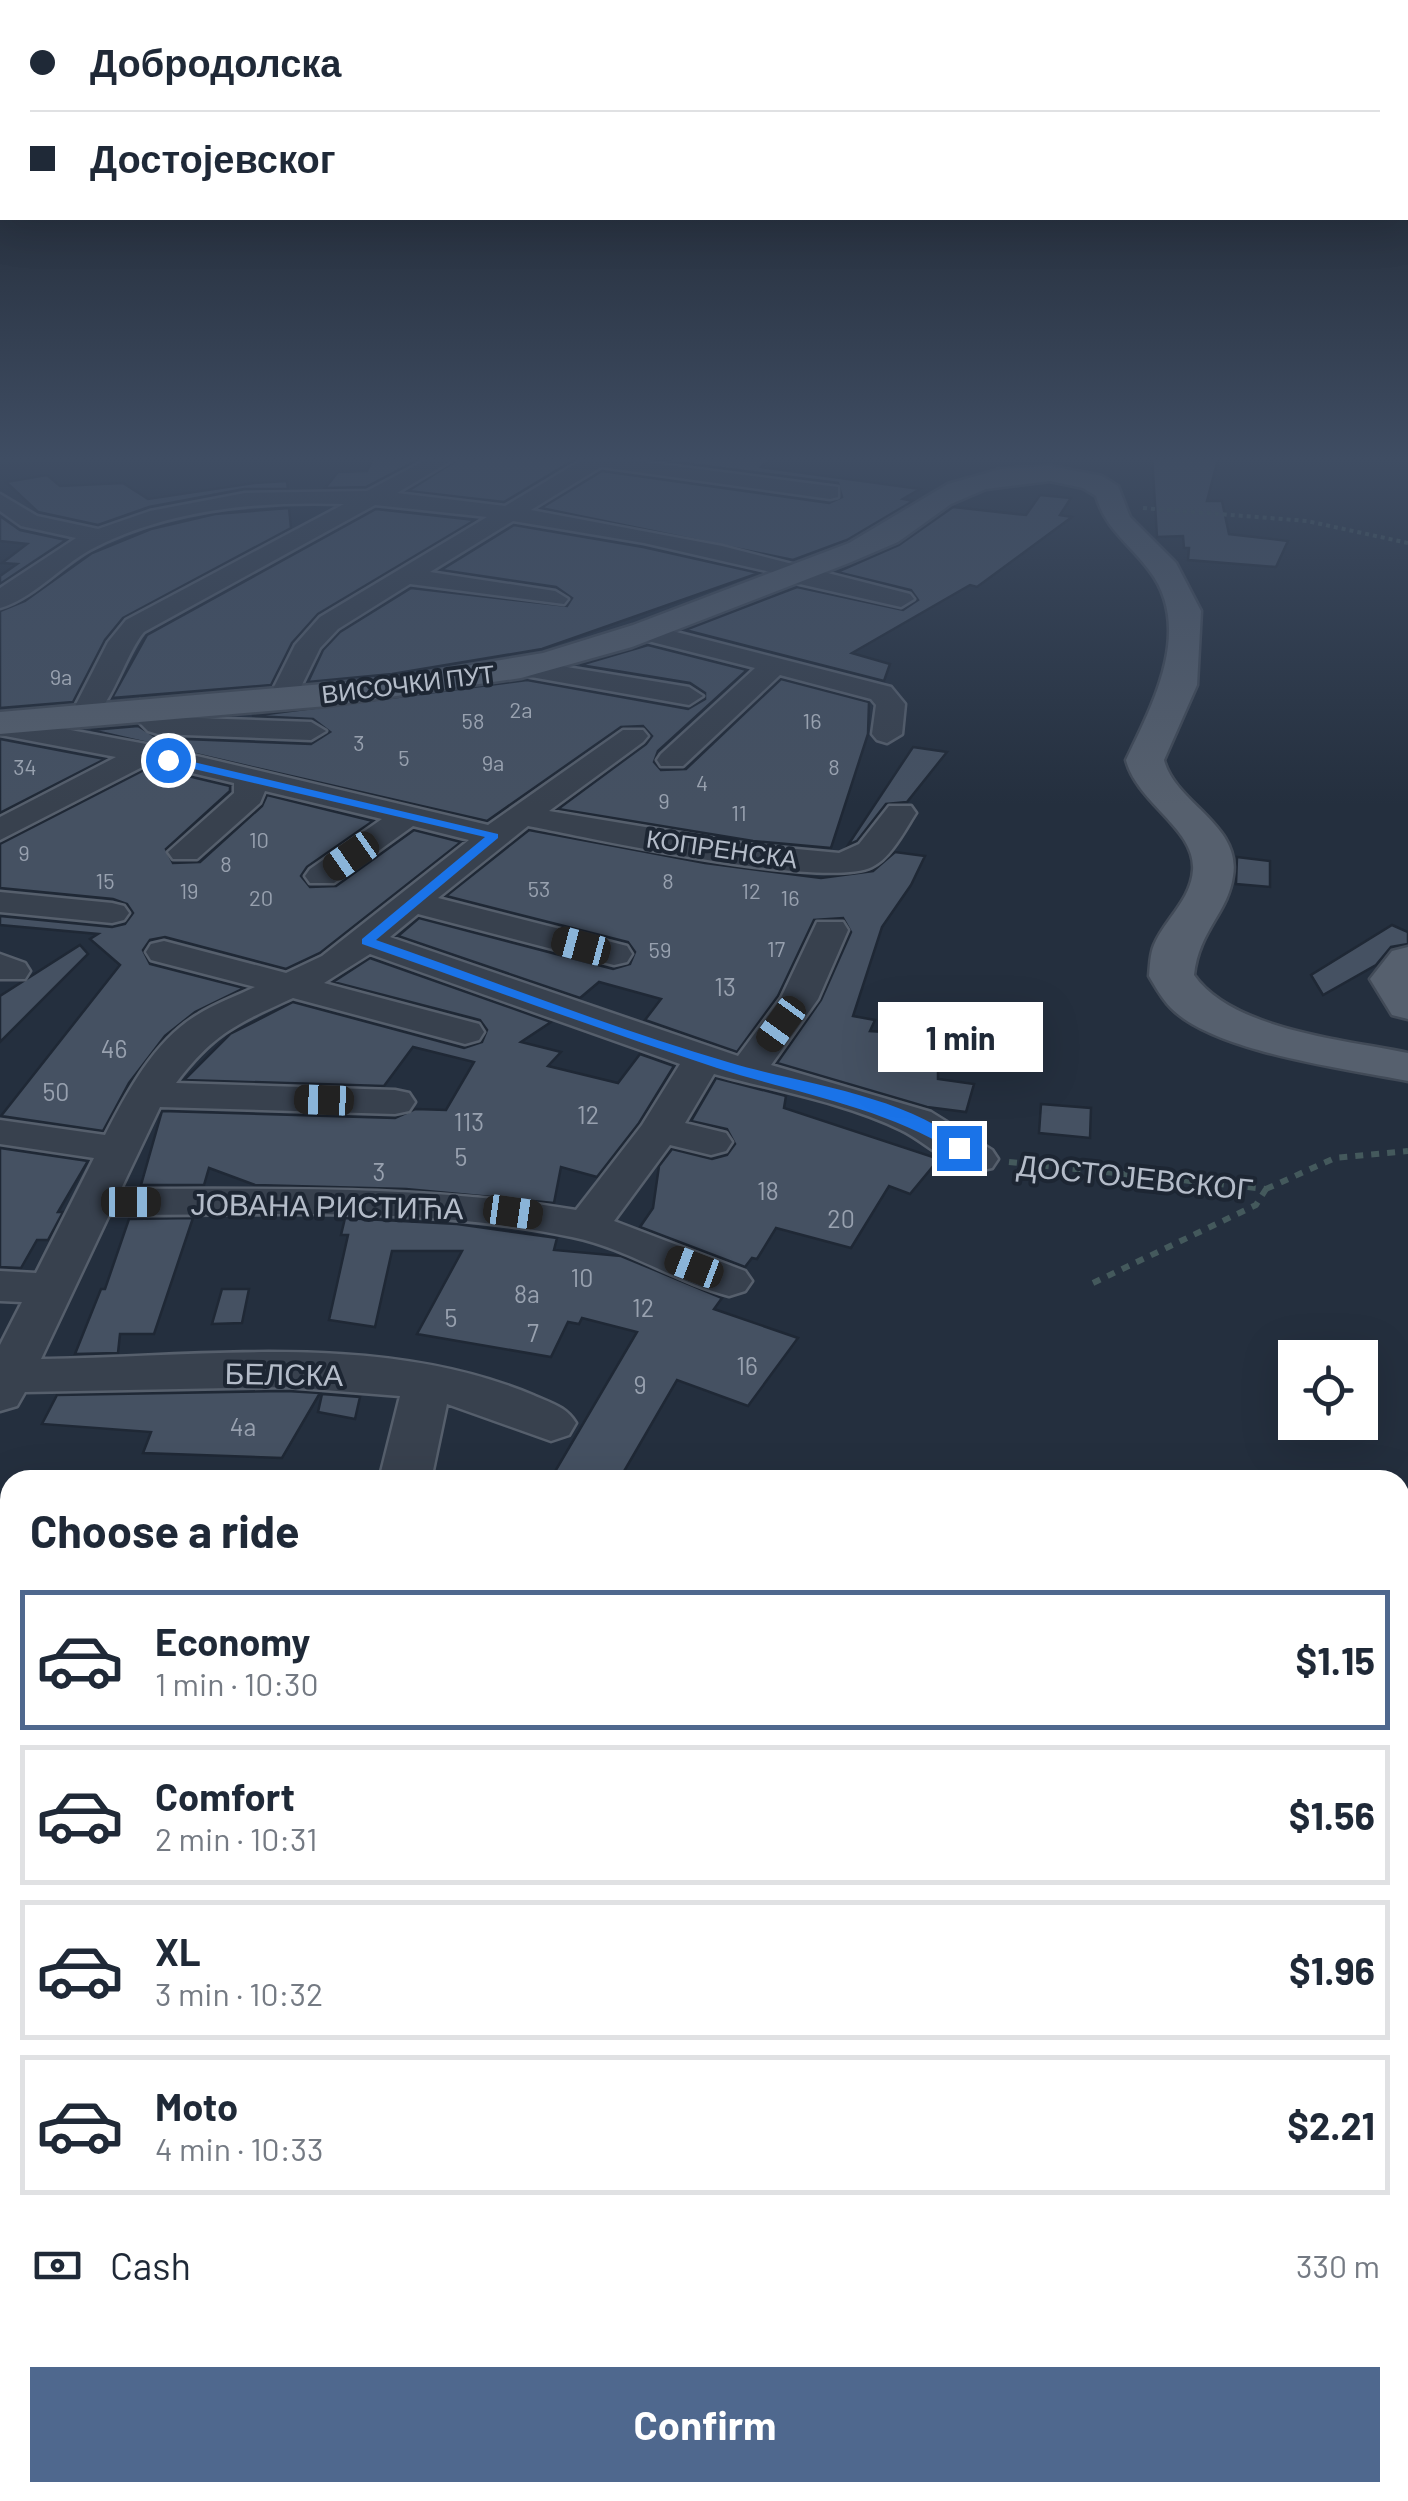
<!DOCTYPE html>
<meta charset="utf-8">
<style>
:root{--surface:#fff;--page:#f6f6f7;--text:#1f2937;--muted:#747a83;--line:#e0e1e3;--accent:#4f688e}
body{margin:0;font-family:Barlow,sans-serif;background:var(--page);color:var(--text);height:100vh;display:flex;flex-direction:column;font-size:38px;white-space:nowrap}
*{box-sizing:border-box;margin:0}
p{font-size:32px;color:var(--muted)}
.icon{flex:none;width:55px;height:55px;fill:none;stroke:currentColor;stroke-width:2;stroke-linecap:round;stroke-linejoin:round}
.map{position:relative;flex:1;overflow:hidden}
.side{position:absolute;left:0px;top:1470px;width:1410px;height:1032px;display:flex;flex-direction:column;background:var(--surface);border-radius:30px 30px 0 0;box-shadow:0 10px 40px #0002}
.side>*{flex:none}
.top-card{position:absolute;left:0px;top:0px;width:1410px;height:220px;box-shadow:0 10px 40px #0002;display:grid;align-content:center;height:220px;padding:0 30px;background:var(--surface)}
.buttons{position:absolute;left:1278px;top:1340px;display:grid;gap:20px}
.buttons a{display:grid;place-items:center;width:100px;height:100px;border-radius:0px;background:var(--surface);box-shadow:0 10px 40px #0002;font-size:50px}
.end{position:absolute;width:45px;height:45px;margin:-22px;border:12px solid #1a73e8;background:#fff;box-shadow:0 0 0 5px #fff}
.from{border-radius:50%}
.bubble{position:absolute;height:70px;border-radius:0px;background:var(--surface);box-shadow:0 10px 40px #0002;font-size:32px;font-weight:700;line-height:70px;text-align:center}
.car{position:absolute;width:30px;height:60px;margin:-30px -15px;border-radius:12px;box-shadow:0 0 8px 2px #0007;background:linear-gradient(#222 24%,#8ab4d8 0 40%,#222 0 76%,#8ab4d8 0 86%,#222 0)}
.top-card b{display:flex;align-items:center;gap:35px;height:95px;font-size:38px}
.top-card b+b{border-top:2px solid var(--line)}
.top-card i{width:25px;height:25px;background:var(--text)}
ul{padding:0;list-style:none}
li{display:flex;align-items:center;gap:30px;height:140px;margin:0 20px 15px;padding:0 10px;border:5px solid var(--line);border-radius:0px}
li div{flex:1}
li b{display:block;font-size:38px}
li em{font-style:normal;font-weight:700}
li.active{border-color:var(--accent)}
li>.icon{width:90px;height:90px;stroke-width:1.5}
h2{padding:0 30px;font-size:45px;line-height:120px}
.pay{display:flex;align-items:center;gap:25px;height:110px;padding:0 30px;font-size:38px}
.pay p{margin-inline-start:auto}
.primary-button{display:flex;gap:20px;margin-top:auto;padding:20px 30px}
.primary-button a{flex:1;height:115px;border-radius:0px;background:var(--accent);color:#fff;font-size:40px;font-weight:700;line-height:115px;text-align:center}
.map>svg:first-child{display:block}
.green{fill:#263c3f}
.building{fill:#455162;stroke:#1f2835;stroke-width:2.5}
.lines{fill:none;stroke-linecap:round;stroke-linejoin:round}
.minor-casing{stroke:#565f6c;stroke-width:5}
.major-casing{stroke:#414a57;stroke-width:5}
.path-far1{stroke:#44595c;stroke-width:4;stroke-dasharray:4 4;stroke-linecap:butt}
.path{stroke:#44595c;stroke-width:6;stroke-dasharray:8 8;stroke-linecap:butt}
.minor{fill:#38414e;fill-rule:evenodd}
.major{fill:#56606e;fill-rule:evenodd}
.route{fill:#1a73e8}
.labels{text-anchor:middle;dominant-baseline:central;stroke-width:8;stroke-linejoin:round;paint-order:stroke}
.far-number-label{font-size:22px;fill:#98a1af}
.far-street-label{font-size:25px;fill:#b4bcc9;stroke:#1d2633}
.number-label{font-size:25px;fill:#98a1af}
.street-label{font-size:30px;fill:#b4bcc9;stroke:#1d2633}
</style>
<div class="map">
<svg width="1408" height="2501" viewBox="0 0 1408 2501">
<rect width="100%" height="100%" fill="#242f3e"/>
<path class="green" d="M0 455H243L0 464Z"/>
<g class="building">
<path d="M375 455H427L366 487 325 488 338 472 367 471Z"/>
<path d="M465 455H582L504 502 408 491Z"/>
<path d="M621 455H776L761 467 920 489 903 499 913 501 847 540 793 560 541 508 602 471 829 503 842 497 838 483Z"/>
<path d="M1152 455 1218 459 1207 501H1222L1229 534 1288 541 1276 567 1188 560 1189 548H1184L1183 536 1157 537Z"/>
<path d="M47 475 60 486 123 483 148 499 254 483 287 481 288 489H244L149 507 98 525 38 512 6 482Z"/>
<path d="M1040 495 1071 498 1060 515 1072 517 977 587 970 585 852 653 890 664 884 681 685 630 797 587 903 610 918 600 911 590 837 572 899 545 953 507 1026 515Z"/>
<path d="M289 508 291 528 123 618 105 640 73 702 0 708V611L25 601 92 553 151 529 215 514Z"/>
<path d="M376 509 475 520 318 614 292 643 271 685 112 698 147 635Z"/>
<path d="M0 516 20 530 66 540 0 584V576L17 564 2 563 27 544 0 541Z"/>
<path d="M514 525 643 547 759 573 542 649 392 674 308 682 323 650 340 632 411 588 567 606 572 598 556 587 441 570Z"/>
<path d="M648 645 747 670 658 751 654 762 661 770 686 769 781 679 869 702 868 734 831 848 753 841 558 809 646 744 652 736 643 726 621 727 487 821 91 730 138 726 158 738 311 744 330 732 313 719 252 716 527 680 688 709 705 699V693L690 683 580 665Z"/>
<path d="M0 739 105 759 0 813Z"/>
<path d="M913 747 947 752 907 802 886 804 857 841 848 845Z"/>
<path d="M150 767 230 786V791L166 849 173 863 200 862 262 806 267 795 373 821 307 867 301 876 310 887 336 886 414 830 461 842 320 953 286 969 165 937 150 940 143 950 150 964 244 988 195 1012 165 1036 129 1083 103 1131 1 1116 120 965 90 939 98 934 0 925V916L112 927 125 924 133 913 127 904 113 899 0 888V844Z"/>
<path d="M529 830 705 863 821 878 873 871 895 852 925 856 911 885 882 927 853 1016 875 1020 870 1031 938 1035V1079L974 1084 966 1112 927 1107 777 1063 821 1000 851 932 843 918 814 920 778 996 737 1052 645 1020 661 999 599 982 580 998 398 936 419 918 613 969 630 964 635 952 628 942 446 896Z"/>
<path d="M1237 857 1270 861V887L1236 884Z"/>
<path d="M1392 925 1408 932V944L1391 947 1376 965 1323 995 1311 975Z"/>
<path d="M80 945 88 954 0 1042V996Z"/>
<path d="M370 958 551 1022 521 1042 561 1052 548 1066 618 1083 640 1054 674 1066 639 1123 597 1177 561 1167 554 1203 406 1189 255 1185 209 1168 204 1185H141L162 1111 395 1118 415 1109 446 1110 474 1062 413 1047 384 1086 184 1080 230 1034 293 1002 464 1048 482 1042 487 1030 480 1020 333 982Z"/>
<path d="M716 1078 786 1096 784 1108 939 1159 910 1194 889 1186 851 1248 776 1228 757 1259 752 1258 745 1267 640 1227 653 1208 659 1166 672 1149 712 1159 727 1155 735 1144 727 1129 691 1121Z"/>
<path d="M1041 1104 1091 1108 1090 1138 1039 1133Z"/>
<path d="M0 1148 88 1161 58 1212H63L48 1240H37L21 1268 0 1267Z"/>
<path d="M193 1218 154 1334H120L118 1353 75 1354 101 1289H105L129 1219Z"/>
<path d="M345 1218 457 1224 557 1238 554 1250 621 1256 722 1298 714 1309 798 1338 748 1406 677 1380 619 1480H550L637 1332 582 1318 579 1324 568 1322 551 1357 417 1334 462 1251H392L375 1327 329 1320 348 1235H341Z"/>
<path d="M222 1289H249L242 1323 212 1324Z"/>
<path d="M287 1391 320 1393 282 1458 143 1453 151 1432 42 1424 57 1395Z"/>
<path d="M322 1394 360 1397 355 1419 318 1412Z"/>
</g>
<g class="lines">
<defs>
<g id="minor">
<path d="M435 455H461L397 493 505 506 590 455 838 487V497L830 499 601 467 531 510 722 546 910 594 914 599 901 607 782 580 779 574 644 543 513 521 430 572 555 591 568 599 564 604 410 584 338 629 320 648 293 703H273L269 697 295 645 320 617 487 517 375 505 144 632C126 652 108 717 85 723L71 714 108 642 126 620 344 504C259 501 167 509 90 550 61 566 31 600 0 608V588L76 538 21 526 0 511V494L37 516 98 529 150 511 245 493 367 491Z"/>
<path d="M645 624 891 687 905 704 902 734 887 743 877 740 872 734 876 705 871 699 780 675 683 766H661L657 760 661 754 755 668 636 638 632 632Z"/>
<path d="M524 660 689 687 703 696 689 705 514 674 510 668Z"/>
<path d="M140 700 166 717 311 722 326 731 311 740 158 734 148 731 126 709Z"/>
<path d="M0 717 146 744 488 825 623 730H643L648 736 643 742 549 811 753 845 839 853 859 844 889 806H911L916 813C905 830 891 858 872 867 824 890 591 838 528 826L438 898 627 946 632 954 627 962 614 965 418 914 390 937 738 1056 781 998 817 922H843L848 930 818 999 771 1065 931 1112 992 1150 998 1159 992 1168C956 1177 932 1145 901 1130 844 1102 773 1090 714 1074L685 1123 726 1133 732 1142 726 1151 711 1155 670 1145 614 1221 745 1271 752 1281 745 1291 729 1296C676 1282 626 1248 572 1237 421 1205 263 1216 109 1215L41 1359C202 1357 380 1331 533 1395 550 1403 566 1406 576 1423L569 1435 551 1441 447 1404 431 1480H379L400 1396 287 1387 25 1392 17 1406 0 1411V1345L22 1302 0 1301V1271L36 1273 94 1158 0 1144V1120L105 1135C127 1092 155 1040 197 1015 214 1004 236 996 255 987L151 960 146 952 151 944 164 941 286 973 322 956 469 840 413 826 334 883H310L305 876 310 869 382 819 265 791 260 803 197 859H173L168 852 234 793V783L150 763 0 840V817L116 757 0 735ZM370 954 680 1064 642 1125 576 1210C425 1185 274 1189 121 1189L160 1107 395 1114 409 1111 415 1102 409 1093 395 1090 176 1083C215 1032 237 1024 293 998L465 1044 479 1040 484 1032 479 1024 324 983Z"/>
<path d="M0 892 112 903 124 906 129 913 124 920 112 923 0 912Z"/>
<path d="M0 954 25 963 30 971 25 979H0Z"/>
<path d="M10 1770V1822L0 1825V1773Z"/>
<path d="M0 2067 10 2071V2159L0 2155Z"/>
<path d="M10 2439V2492H46L42 2501H0V2443Z"/>
<path d="M132 2492H214L217 2501H135Z"/>
</g>
<g id="major">
<path d="M1050 466 1102 476 1118 486 1130 517 1176 563 1201 611 1197 685 1164 760C1175 803 1242 825 1233 876 1228 913 1199 930 1194 975 1232 1030 1346 1040 1408 1053V1081C1347 1069 1214 1052 1171 1008 1162 999 1155 986 1149 976 1150 966 1150 954 1154 945 1165 919 1191 900 1193 870 1196 829 1137 803 1126 760 1153 704 1194 628 1149 570 1129 543 1106 530 1096 496L1083 488 1050 481 986 489 951 504 898 542 849 563 632 647 521 678 327 706 0 734V712L392 678 543 653 633 625 849 543 948 484 1001 469Z"/>
<path d="M1408 947V1019L1392 1015 1370 979 1392 951Z"/>
</g>
</defs>
<use href="#minor" class="minor-casing"/>
<use href="#major" class="major-casing"/>
<path class="path-far1" d="M1143 508 1307 521 1408 543"/>
<g class="path">
<path d="M1009 1162 1266 1189"/>
<path d="M1266 1189 1335 1158 1408 1151"/>
<path d="M1093 1283 1256 1205 1266 1189"/>
</g>
<use href="#minor" class="minor"/>
<use href="#major" class="major"/>
</g>
<linearGradient id="sky" x2="0" y2="1"><stop stop-color="#141a22"/><stop offset="0.57" stop-color="#3f4d63"/><stop offset="1" stop-color="#3f4d63" stop-opacity="0"/></linearGradient>
<rect width="1408" height="805" fill="url(#sky)"/>
<path class="route" d="M168 756 498 834V838L376 940C494 981 611 1028 731 1063 803 1084 912 1096 967 1148L954 1151C880 1106 799 1094 717 1068 598 1029 480 985 362 944V939L485 837 164 762Z"/>
<g class="labels">
<g class="far-number-label">
<text x="61" y="676">9a</text>
<text x="521" y="709">2a</text>
<text x="473" y="720">58</text>
<text x="812" y="720">16</text>
<text x="359" y="742">3</text>
<text x="404" y="757">5</text>
<text x="493" y="762">9a</text>
<text x="25" y="766">34</text>
<text x="834" y="766">8</text>
<text x="702" y="782">4</text>
<text x="664" y="800">9</text>
<text x="739" y="812">11</text>
<text x="259" y="839">10</text>
<text x="24" y="852">9</text>
<text x="226" y="863">8</text>
<text x="105" y="880">15</text>
<text x="668" y="880">8</text>
<text x="539" y="888">53</text>
<text x="189" y="890">19</text>
<text x="751" y="890">12</text>
<text x="261" y="897">20</text>
<text x="790" y="897">16</text>
<text x="776" y="948">17</text>
<text x="660" y="949">59</text>
</g>
<g class="far-street-label">
<text transform="translate(408 683) rotate(-7)">ВИСОЧКИ ПУТ</text>
<text transform="translate(722 848) rotate(8)">КОПРЕНСКА</text>
</g>
<g class="number-label">
<text x="725" y="986">13</text>
<text x="114" y="1048">46</text>
<text x="56" y="1091">50</text>
<text x="588" y="1114">12</text>
<text x="469" y="1121">113</text>
<text x="461" y="1156">5</text>
<text x="379" y="1171">3</text>
<text x="768" y="1190">18</text>
<text x="841" y="1218">20</text>
<text x="582" y="1277">10</text>
<text x="527" y="1293">8a</text>
<text x="643" y="1307">12</text>
<text x="451" y="1317">5</text>
<text x="533" y="1332">7</text>
<text x="747" y="1365">16</text>
<text x="640" y="1384">9</text>
<text x="243" y="1426">4a</text>
</g>
<g class="street-label">
<text transform="translate(1135 1176) rotate(6)">ДОСТОЈЕВСКОГ</text>
<text transform="translate(327 1205) rotate(1)">ЈОВАНА РИСТИЋА</text>
<text transform="translate(284 1373) rotate(1)">БЕЛСКА</text>
</g>
</g>
</svg>
<div class="buttons">
<a><svg class="icon" aria-label="locate" viewBox="0 0 24 24"><circle cx="12" cy="12" r="6"/><path d="M12 2v4M12 18v4M2 12h4M18 12h4"/></svg></a>
</div>
<i class="end from" style="left:168px;top:760px"></i>
<i class="end" style="left:959px;top:1148px"></i>
<div class="bubble" style="left:878px;top:1002px;width:165px">1 min</div>
<i class="car" style="left:351px;top:856px;rotate:235deg"></i>
<i class="car" style="left:581px;top:946px;rotate:285deg"></i>
<i class="car" style="left:781px;top:1024px;rotate:216deg"></i>
<i class="car" style="left:324px;top:1100px;rotate:272deg"></i>
<i class="car" style="left:131px;top:1202px;rotate:90deg"></i>
<i class="car" style="left:513px;top:1212px;rotate:98deg"></i>
<i class="car" style="left:694px;top:1267px;rotate:291deg"></i>
<div class="top-card">
<b><i class="from"></i>Добродолска</b>
<b><i></i>Достојевског</b>
</div>
<section class="side">
<h2>Choose a ride</h2>
<ul>
<li class="active"><svg class="icon" aria-label="car" viewBox="0 0 24 24"><path d="M5 17H2v-5l4-1 3-4h7l3 4 3 1v5h-3M9 17h6M6 11h13"/><circle cx="7" cy="17" r="2"/><circle cx="17" cy="17" r="2"/></svg><div><b>Economy</b><p>1 min · 10:30</p></div><em>$1.15</em></li>
<li><svg class="icon" aria-label="car" viewBox="0 0 24 24"><path d="M5 17H2v-5l4-1 3-4h7l3 4 3 1v5h-3M9 17h6M6 11h13"/><circle cx="7" cy="17" r="2"/><circle cx="17" cy="17" r="2"/></svg><div><b>Comfort</b><p>2 min · 10:31</p></div><em>$1.56</em></li>
<li><svg class="icon" aria-label="car" viewBox="0 0 24 24"><path d="M5 17H2v-5l4-1 3-4h7l3 4 3 1v5h-3M9 17h6M6 11h13"/><circle cx="7" cy="17" r="2"/><circle cx="17" cy="17" r="2"/></svg><div><b>XL</b><p>3 min · 10:32</p></div><em>$1.96</em></li>
<li><svg class="icon" aria-label="car" viewBox="0 0 24 24"><path d="M5 17H2v-5l4-1 3-4h7l3 4 3 1v5h-3M9 17h6M6 11h13"/><circle cx="7" cy="17" r="2"/><circle cx="17" cy="17" r="2"/></svg><div><b>Moto</b><p>4 min · 10:33</p></div><em>$2.21</em></li>
</ul>
<div class="pay"><svg class="icon" aria-label="cash" viewBox="0 0 24 24"><path d="M3 7h18v10H3z"/><circle cx="12" cy="12" r="2"/></svg>Cash<p>330 m</p></div>
<div class="primary-button"><a>Confirm</a></div>
</section>
</div>
